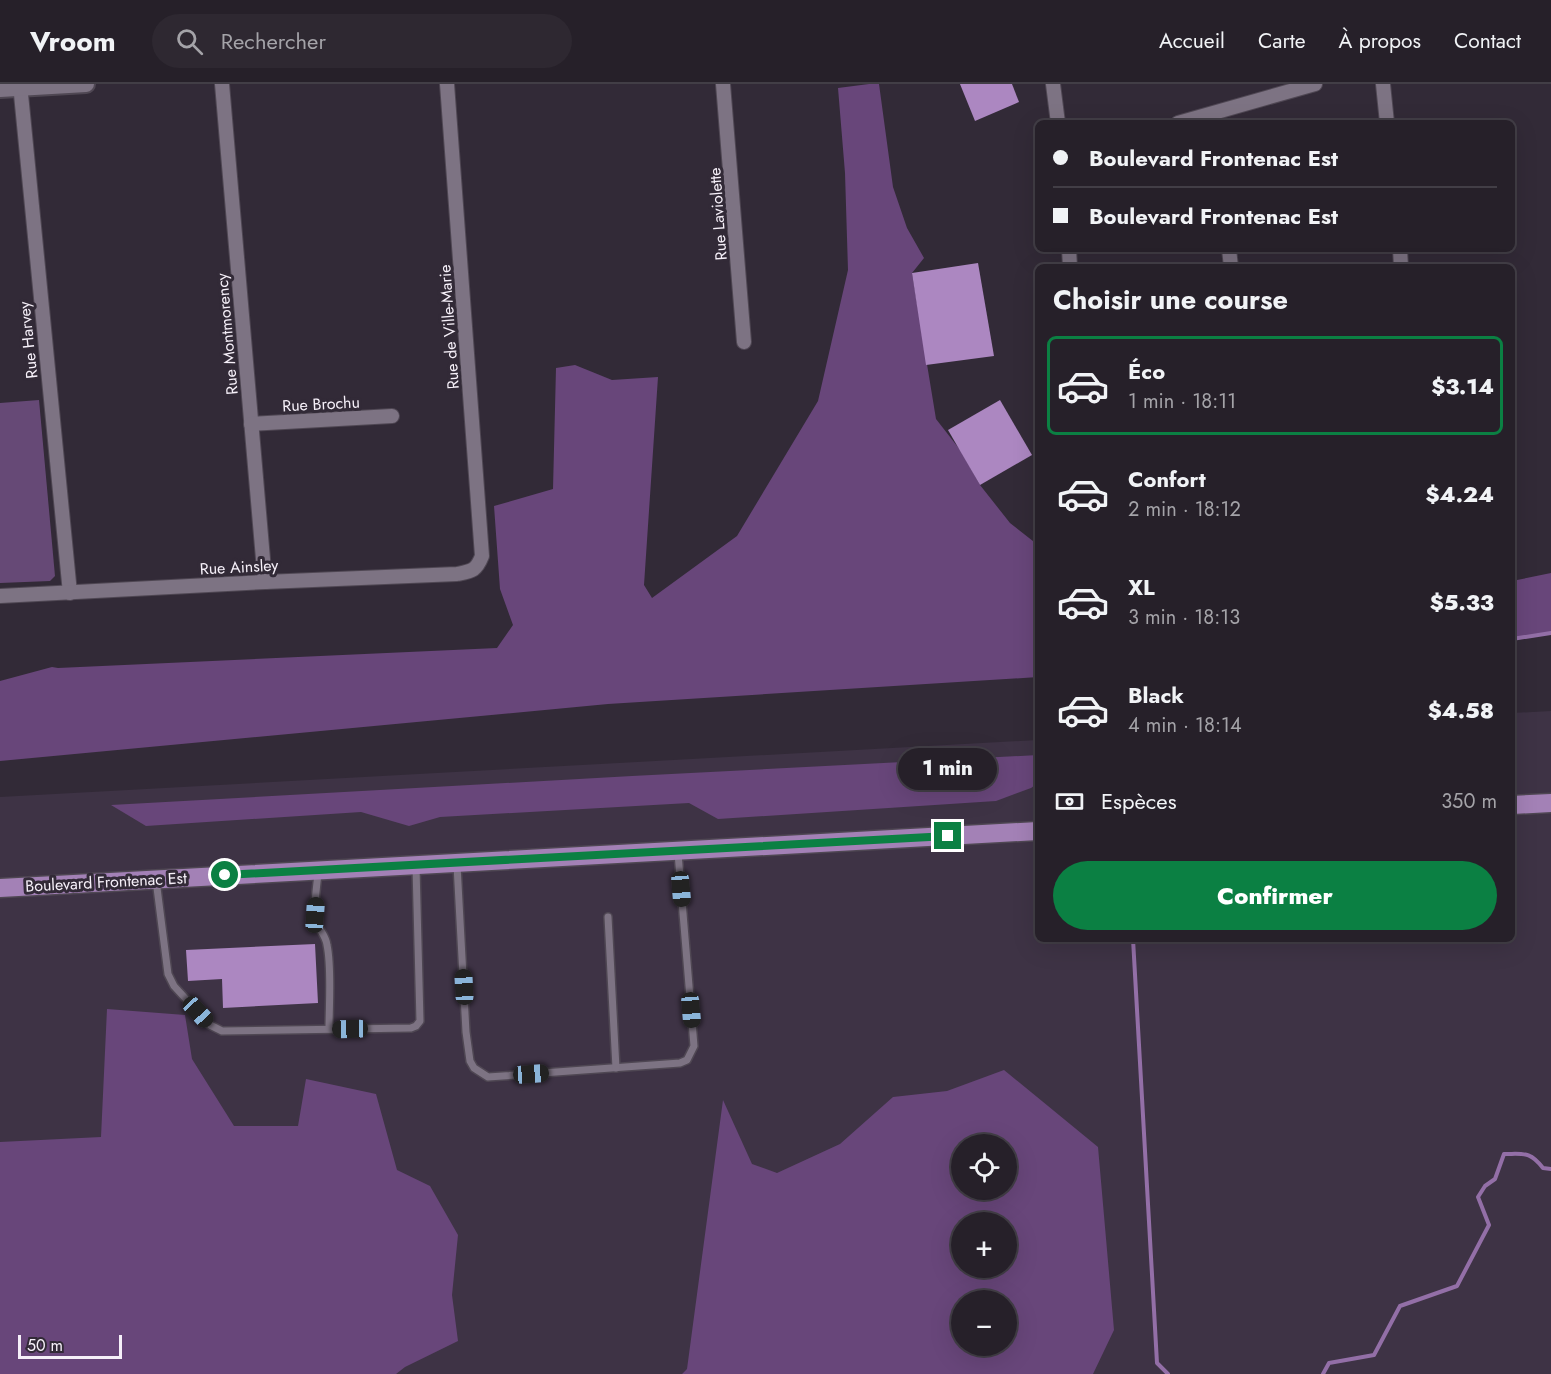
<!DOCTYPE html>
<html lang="fr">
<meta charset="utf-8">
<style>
:root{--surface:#262029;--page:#2e2831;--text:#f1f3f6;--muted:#a4a3a8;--line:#423e46;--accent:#0b8043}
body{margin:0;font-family:Jost,sans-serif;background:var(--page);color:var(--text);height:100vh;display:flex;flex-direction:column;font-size:22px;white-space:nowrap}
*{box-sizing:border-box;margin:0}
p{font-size:20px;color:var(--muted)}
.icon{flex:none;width:33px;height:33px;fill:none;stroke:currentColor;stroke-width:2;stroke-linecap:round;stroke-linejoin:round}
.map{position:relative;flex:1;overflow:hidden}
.side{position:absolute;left:1035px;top:180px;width:480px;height:678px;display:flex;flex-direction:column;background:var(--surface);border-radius:9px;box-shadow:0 6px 24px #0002,0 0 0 2px var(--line)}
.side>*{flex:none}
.guide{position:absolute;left:1035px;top:36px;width:480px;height:132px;border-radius:9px;box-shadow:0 6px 24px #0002,0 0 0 2px var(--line);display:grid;align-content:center;height:132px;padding:0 18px;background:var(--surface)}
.controls{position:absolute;left:951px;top:1050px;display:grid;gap:12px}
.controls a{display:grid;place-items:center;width:66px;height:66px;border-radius:50%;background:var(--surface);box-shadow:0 6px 24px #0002,0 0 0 2px var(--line);font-size:30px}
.scale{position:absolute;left:18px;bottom:15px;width:104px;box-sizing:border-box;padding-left:6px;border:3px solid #f6f0f9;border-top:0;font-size:16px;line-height:21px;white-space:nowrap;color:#f6f0f9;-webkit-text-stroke:4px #322a37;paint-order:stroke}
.end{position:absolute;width:27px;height:27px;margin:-14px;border:8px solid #0b8043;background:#fff;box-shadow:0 0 0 3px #fff}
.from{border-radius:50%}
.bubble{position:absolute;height:42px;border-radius:21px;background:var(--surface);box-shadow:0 6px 24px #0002,0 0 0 2px var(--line);font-size:20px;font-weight:800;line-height:42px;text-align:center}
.car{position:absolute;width:18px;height:36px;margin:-18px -9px;border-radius:8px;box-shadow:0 0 4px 2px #0007;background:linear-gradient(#222 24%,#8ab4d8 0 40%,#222 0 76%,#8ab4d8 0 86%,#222 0)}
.guide b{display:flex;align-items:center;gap:21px;height:57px;font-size:22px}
.guide b+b{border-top:2px solid var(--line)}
.guide i{width:15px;height:15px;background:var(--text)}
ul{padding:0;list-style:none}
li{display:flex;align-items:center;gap:18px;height:99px;margin:0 12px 9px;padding:0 6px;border:3px solid transparent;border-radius:9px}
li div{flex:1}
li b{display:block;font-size:22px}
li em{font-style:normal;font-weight:800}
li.current{border-color:var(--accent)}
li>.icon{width:54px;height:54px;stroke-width:1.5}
h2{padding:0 18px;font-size:27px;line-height:72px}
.pay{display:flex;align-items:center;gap:15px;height:66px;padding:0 18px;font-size:22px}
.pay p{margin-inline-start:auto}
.button{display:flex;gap:12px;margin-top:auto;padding:12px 18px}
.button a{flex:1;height:69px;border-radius:36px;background:var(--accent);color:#fff;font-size:24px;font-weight:800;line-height:69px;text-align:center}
header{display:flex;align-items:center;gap:36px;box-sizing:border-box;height:84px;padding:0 30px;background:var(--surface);border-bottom:2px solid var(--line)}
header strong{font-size:28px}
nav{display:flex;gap:33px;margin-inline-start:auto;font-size:21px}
.search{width:420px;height:54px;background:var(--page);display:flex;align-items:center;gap:15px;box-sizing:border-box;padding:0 21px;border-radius:33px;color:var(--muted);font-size:22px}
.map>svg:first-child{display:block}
.built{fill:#3e3345;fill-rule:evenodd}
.green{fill:#664976}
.forest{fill:#68467a;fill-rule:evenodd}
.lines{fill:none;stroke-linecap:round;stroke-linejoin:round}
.stream{stroke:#936fa7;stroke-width:4}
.building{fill:#ac87c1}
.service-casing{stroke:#4f4753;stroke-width:10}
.minor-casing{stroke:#4f4753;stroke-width:16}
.tertiary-casing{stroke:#4f4753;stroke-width:20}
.primary-casing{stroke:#4f4753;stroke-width:21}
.service{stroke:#7d7383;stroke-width:7}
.minor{stroke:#7d7383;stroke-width:14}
.tertiary{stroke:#7d7383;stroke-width:16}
.primary{stroke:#a381b6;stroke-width:18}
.route{stroke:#0b8043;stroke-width:8}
.labels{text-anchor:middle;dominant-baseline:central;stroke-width:6;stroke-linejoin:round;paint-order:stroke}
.street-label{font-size:16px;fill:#f6f0f9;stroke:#322a37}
</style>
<header>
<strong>Vroom</strong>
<div class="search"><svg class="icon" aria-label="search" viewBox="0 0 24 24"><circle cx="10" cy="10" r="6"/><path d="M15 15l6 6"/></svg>Rechercher</div>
<nav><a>Accueil</a><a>Carte</a><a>À propos</a><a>Contact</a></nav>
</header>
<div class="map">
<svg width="1551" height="1290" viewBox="0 0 1551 1290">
<rect width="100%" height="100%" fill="#322a37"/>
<path class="built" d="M1551 627V1290H0V713L1038 656V855H1512V629ZM962 1060H1006V1106H962ZM962 1138H1006V1184H962ZM962 1216H1006V1262H962Z"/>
<path class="green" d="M39 316 55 492 50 497 0 499V319Z"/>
<g class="forest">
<path d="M869 0H879L893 103 907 144 924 174 912 189 936 335 961 367 980 401 1010 439 1038 461V593L608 620 0 677V597L52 583 58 584 497 564 513 541 500 505 494 422 553 405 556 284 575 281 612 296 658 293 644 501 652 514 737 452 818 317 848 186 845 89 838 4Z"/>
<path d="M1551 489V549L1512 555V497Z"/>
<path d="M1038 671V699L1031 704 996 717 718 735 689 719 440 733 409 742 361 728 146 742 111 721 632 692Z"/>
<path d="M107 925 185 931 192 975 234 1042H298L306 995 376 1010 397 1086 430 1102 458 1151 452 1211 458 1257 405 1283 396 1290H0V1058L101 1053Z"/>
<path d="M1004 986 1098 1063 1114 1246 1093 1290H682L687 1285 723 1016 752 1080 777 1089 840 1060 893 1013 947 1007ZM962 1060H1006V1106H962ZM1006 1138V1184H962V1138ZM1006 1216V1262H962V1216Z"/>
</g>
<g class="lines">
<g class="stream">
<path d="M1512 555 1551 549"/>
<path d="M1133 855 1157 1279 1168 1290"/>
<path d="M1323 1290 1329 1279 1374 1271 1400 1222 1457 1202 1489 1141 1478 1113 1485 1102 1495 1095 1504 1070C1524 1070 1530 1067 1543 1084L1551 1085"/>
</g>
</g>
<g class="building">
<path d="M960 0H1012L1019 18 975 37Z"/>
<path d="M978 179 994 272 926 281 912 189Z"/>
<path d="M1000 316 1032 371 980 401 948 346Z"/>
<path d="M315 860 318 919 223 924 222 895 188 897 186 866Z"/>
</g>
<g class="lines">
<defs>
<g id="service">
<path d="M457 781 466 948 470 977 474 984 488 993 680 979 687 976 694 962 678 769"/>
<path d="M318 789C317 802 313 823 316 836 318 845 326 851 327 861 332 885 329 920 329 945"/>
<path d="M156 796 168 890 174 902 210 941 222 947 411 944 416 942 420 937 416 783"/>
<path d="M608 833 616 984"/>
</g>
<g id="minor">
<path d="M20 0 70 509"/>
<path d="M222 0 265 498"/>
<path d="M723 0 744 258"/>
<path d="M1053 0 1058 39"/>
<path d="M1383 0 1387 39"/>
<path d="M1178 39 1315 0"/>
<path d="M1069 165 1070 183"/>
<path d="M1229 165 1231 183"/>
<path d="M1400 165 1401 183"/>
<path d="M251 340 392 332"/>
<path d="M0 512 265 498 457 490C472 487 476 487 482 472L447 0"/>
</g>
<path id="tertiary" d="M0 5 86 0"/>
<g id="primary">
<path d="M1512 721 1551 719"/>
<path d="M0 804 1038 747"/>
</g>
</defs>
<use href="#service" class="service-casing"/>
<use href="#minor" class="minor-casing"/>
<use href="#tertiary" class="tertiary-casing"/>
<use href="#primary" class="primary-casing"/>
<use href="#service" class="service"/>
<use href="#minor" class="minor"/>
<use href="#tertiary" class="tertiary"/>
<use href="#primary" class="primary"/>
</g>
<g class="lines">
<path class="route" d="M225 791 948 752"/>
</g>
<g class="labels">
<g class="street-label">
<text transform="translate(718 130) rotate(-94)">Rue Laviolette</text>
<text transform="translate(449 243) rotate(-94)">Rue de Ville-Marie</text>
<text transform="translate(227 250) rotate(-95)">Rue Montmorency</text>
<text transform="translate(28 256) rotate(-96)">Rue Harvey</text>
<text transform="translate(321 320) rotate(-3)">Rue Brochu</text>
<text transform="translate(239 483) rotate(-3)">Rue Ainsley</text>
<text transform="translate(106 798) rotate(-3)">Boulevard Frontenac Est</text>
</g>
</g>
</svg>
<div class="controls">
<a><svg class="icon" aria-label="locate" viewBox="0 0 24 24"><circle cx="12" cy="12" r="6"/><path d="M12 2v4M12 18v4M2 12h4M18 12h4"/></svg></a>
<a>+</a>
<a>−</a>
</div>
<div class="scale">50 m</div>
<i class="end from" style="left:225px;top:791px"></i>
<i class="end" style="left:948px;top:752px"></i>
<div class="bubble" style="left:898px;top:664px;width:99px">1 min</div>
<i class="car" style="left:681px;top:805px;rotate:175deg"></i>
<i class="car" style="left:315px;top:831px;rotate:4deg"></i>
<i class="car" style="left:464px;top:903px;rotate:357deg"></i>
<i class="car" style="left:691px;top:926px;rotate:175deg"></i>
<i class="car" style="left:198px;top:928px;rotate:137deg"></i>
<i class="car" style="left:350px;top:945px;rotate:269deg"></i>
<i class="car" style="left:531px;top:990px;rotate:86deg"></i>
<div class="guide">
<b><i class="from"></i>Boulevard Frontenac Est</b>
<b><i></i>Boulevard Frontenac Est</b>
</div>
<section class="side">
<h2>Choisir une course</h2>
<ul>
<li class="current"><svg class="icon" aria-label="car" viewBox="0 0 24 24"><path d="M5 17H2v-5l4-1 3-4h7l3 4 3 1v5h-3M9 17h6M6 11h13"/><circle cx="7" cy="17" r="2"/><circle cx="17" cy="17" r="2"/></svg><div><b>Éco</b><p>1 min · 18:11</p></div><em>$3.14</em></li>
<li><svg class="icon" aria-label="car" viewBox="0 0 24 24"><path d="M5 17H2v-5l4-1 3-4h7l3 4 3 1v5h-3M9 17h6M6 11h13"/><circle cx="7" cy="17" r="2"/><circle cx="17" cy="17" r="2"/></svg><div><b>Confort</b><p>2 min · 18:12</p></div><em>$4.24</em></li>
<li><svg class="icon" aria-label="car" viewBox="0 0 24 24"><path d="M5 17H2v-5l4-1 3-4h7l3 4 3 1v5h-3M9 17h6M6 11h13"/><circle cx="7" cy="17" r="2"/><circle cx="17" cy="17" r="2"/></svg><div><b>XL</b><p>3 min · 18:13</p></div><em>$5.33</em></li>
<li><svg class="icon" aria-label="car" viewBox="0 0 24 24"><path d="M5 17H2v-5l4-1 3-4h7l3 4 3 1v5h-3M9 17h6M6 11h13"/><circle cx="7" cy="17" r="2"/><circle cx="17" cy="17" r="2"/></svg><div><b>Black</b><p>4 min · 18:14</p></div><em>$4.58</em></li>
</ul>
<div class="pay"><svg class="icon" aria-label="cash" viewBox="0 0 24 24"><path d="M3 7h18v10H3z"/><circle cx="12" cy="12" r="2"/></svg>Espèces<p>350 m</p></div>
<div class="button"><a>Confirmer</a></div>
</section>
</div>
